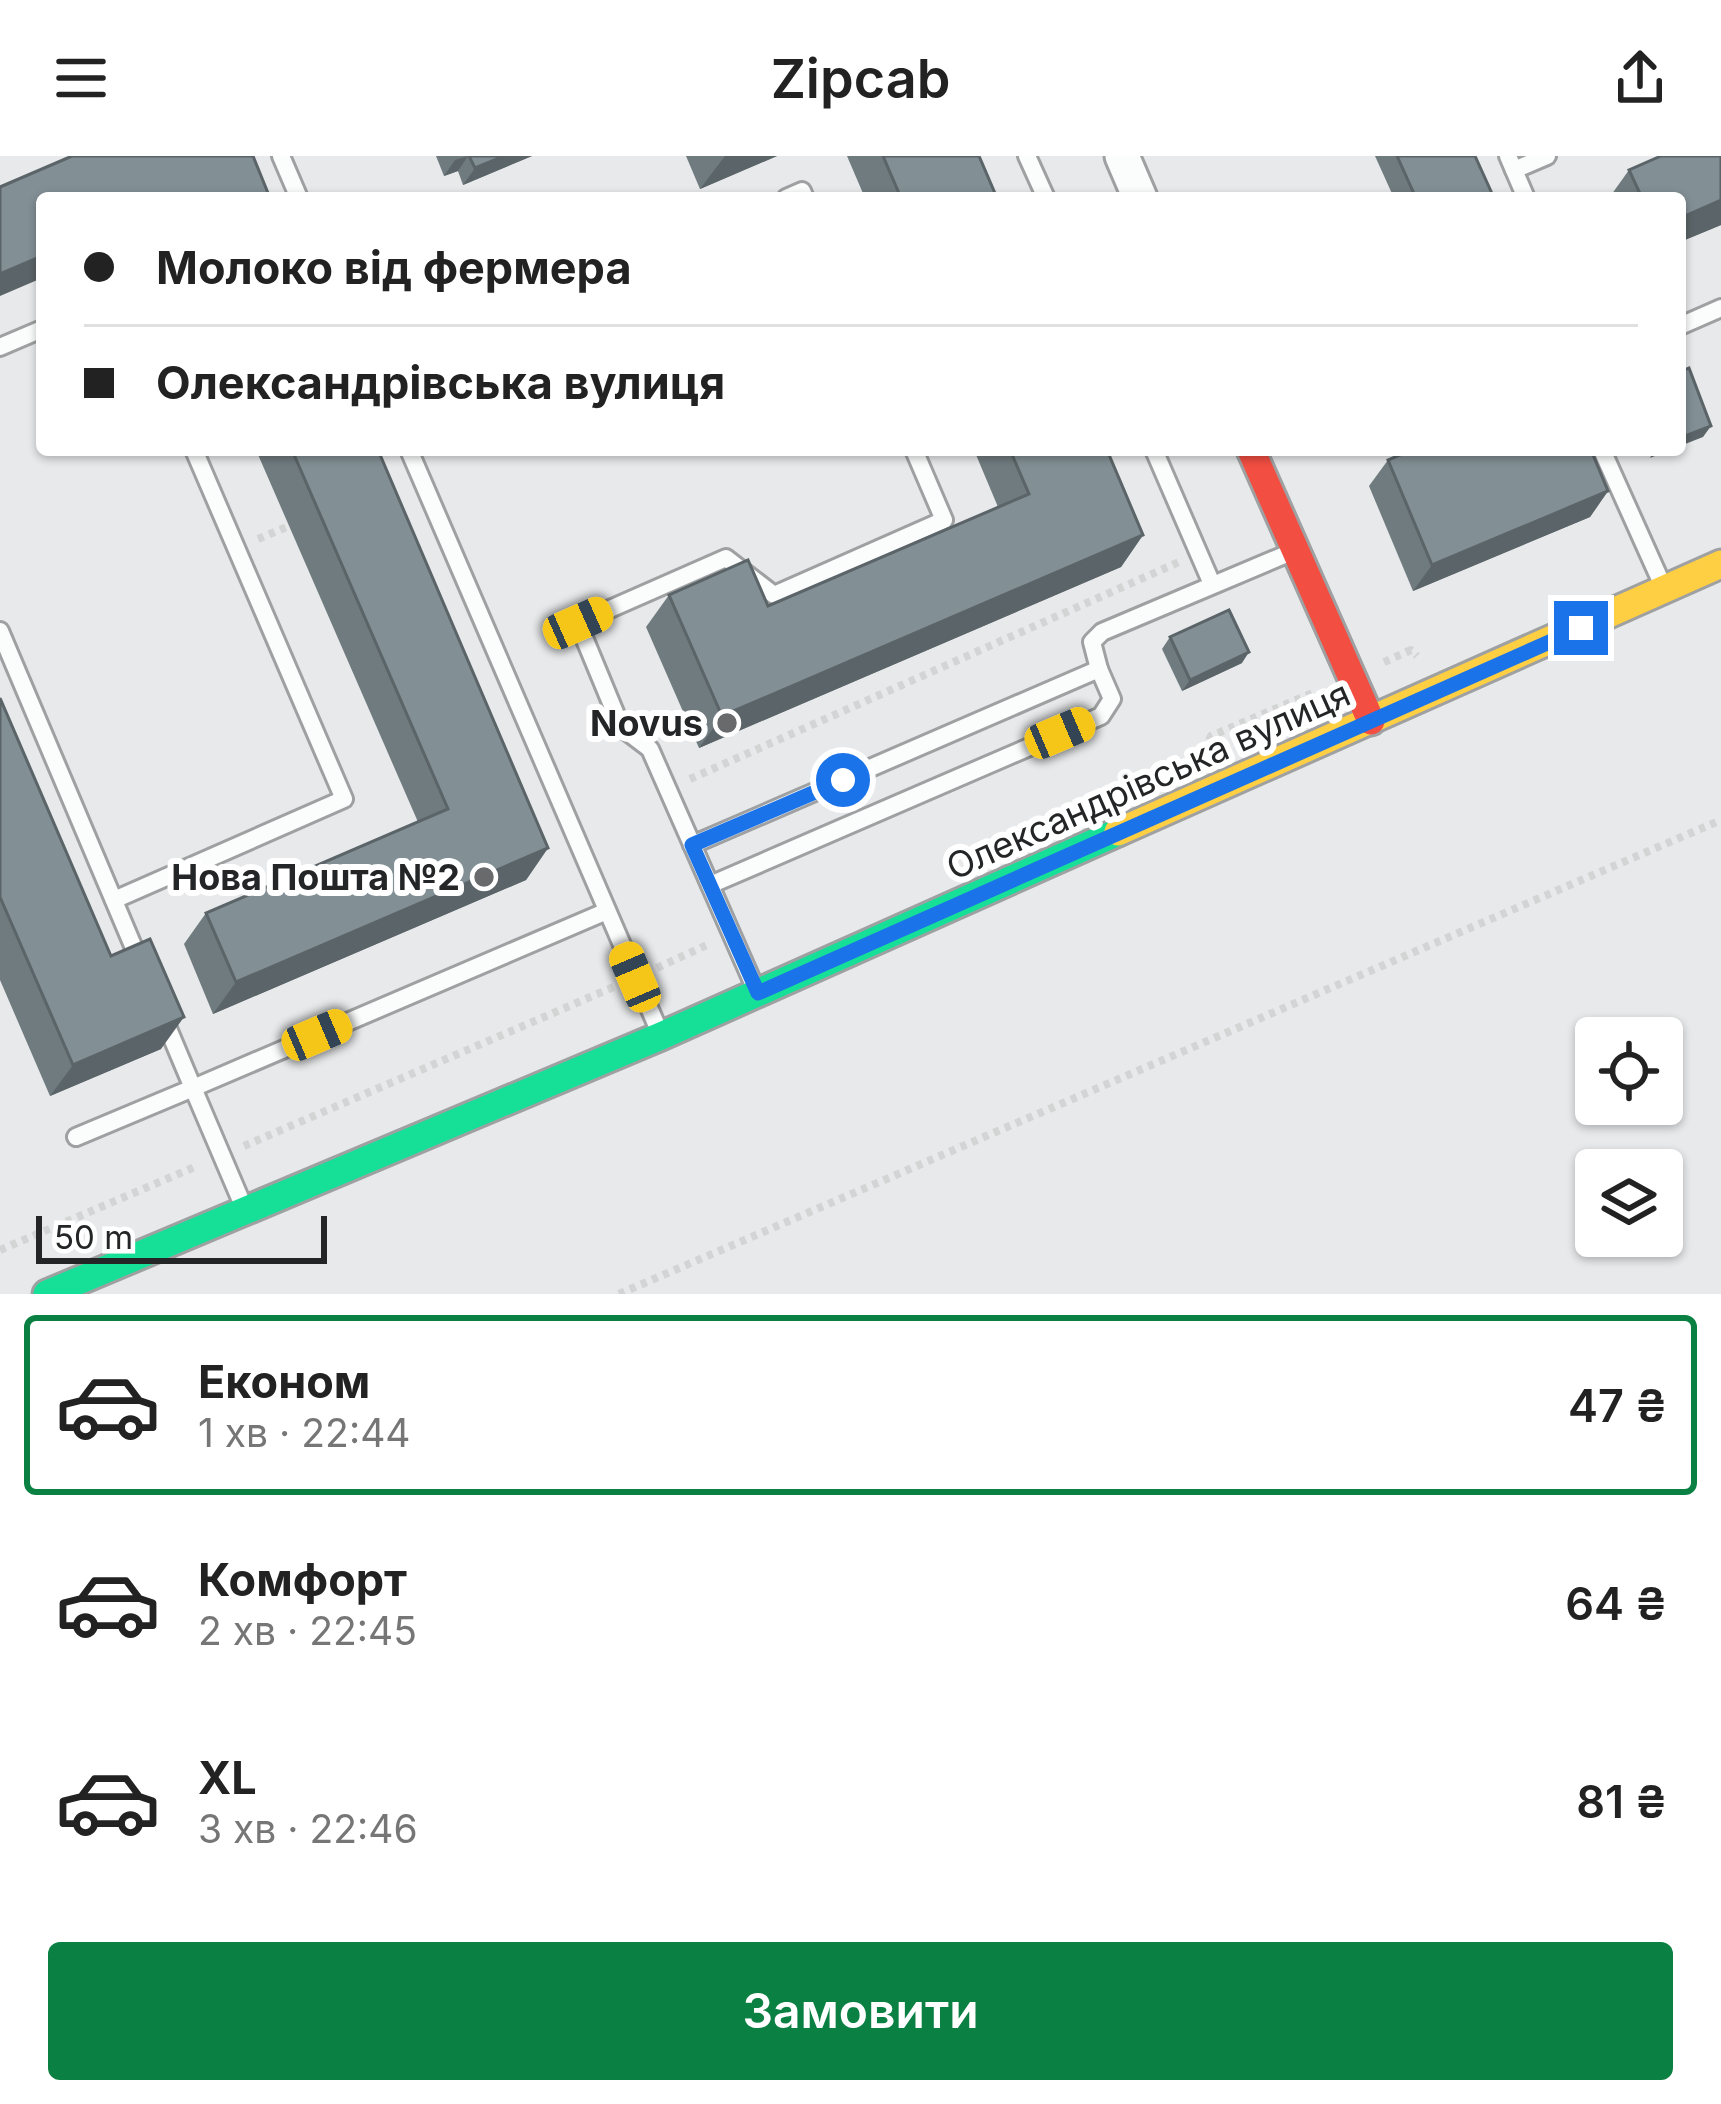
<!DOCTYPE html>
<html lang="uk">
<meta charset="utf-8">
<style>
:root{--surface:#fff;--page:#f2f2f2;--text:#222;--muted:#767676;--line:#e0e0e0;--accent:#0b8043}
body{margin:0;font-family:Inter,sans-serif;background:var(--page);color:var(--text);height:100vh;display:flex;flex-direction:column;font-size:45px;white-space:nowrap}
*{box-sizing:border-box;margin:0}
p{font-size:39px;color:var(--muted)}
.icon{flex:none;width:66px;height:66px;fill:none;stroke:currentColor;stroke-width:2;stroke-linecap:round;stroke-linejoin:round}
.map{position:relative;height:1138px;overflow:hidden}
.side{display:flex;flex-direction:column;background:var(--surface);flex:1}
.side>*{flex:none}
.banner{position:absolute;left:36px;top:36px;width:1650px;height:264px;border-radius:12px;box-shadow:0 3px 9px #0004;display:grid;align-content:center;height:264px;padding:0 48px;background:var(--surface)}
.controls{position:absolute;left:1575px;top:861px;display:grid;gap:24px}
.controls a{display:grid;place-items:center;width:108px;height:108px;border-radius:12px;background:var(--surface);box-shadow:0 3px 9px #0004;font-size:60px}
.scale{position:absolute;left:36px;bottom:30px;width:291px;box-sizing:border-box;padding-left:12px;border:6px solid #242526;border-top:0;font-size:33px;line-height:42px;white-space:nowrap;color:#242526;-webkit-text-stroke:9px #fff;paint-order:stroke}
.end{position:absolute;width:54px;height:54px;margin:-27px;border:15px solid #1a73e8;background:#fff;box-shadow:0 0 0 6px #fff}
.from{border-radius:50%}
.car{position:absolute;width:36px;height:72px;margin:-36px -18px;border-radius:15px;box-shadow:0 0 9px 3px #0007;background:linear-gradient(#f5c518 24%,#345 0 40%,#f5c518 0 76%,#345 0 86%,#f5c518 0)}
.banner b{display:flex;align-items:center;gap:42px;height:114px;font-size:45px}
.banner b+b{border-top:3px solid var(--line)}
.banner i{width:30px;height:30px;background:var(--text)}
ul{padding:21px 0 0;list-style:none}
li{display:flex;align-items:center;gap:36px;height:180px;margin:0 24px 18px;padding:0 24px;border:6px solid transparent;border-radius:12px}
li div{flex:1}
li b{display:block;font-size:45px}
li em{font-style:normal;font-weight:600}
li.on{border-color:var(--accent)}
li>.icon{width:108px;height:108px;stroke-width:1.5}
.primary-button{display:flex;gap:24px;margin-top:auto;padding:24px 48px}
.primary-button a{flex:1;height:138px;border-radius:12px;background:var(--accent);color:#fff;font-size:48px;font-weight:600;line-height:138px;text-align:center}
header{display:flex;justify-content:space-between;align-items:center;height:156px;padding:0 48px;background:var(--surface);font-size:54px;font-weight:600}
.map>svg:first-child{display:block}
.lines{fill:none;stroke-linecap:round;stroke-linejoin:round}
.lane-casing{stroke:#9fa0a1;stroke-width:22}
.street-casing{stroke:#9fa0a1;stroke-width:39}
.fast-casing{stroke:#9fa0a1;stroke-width:33}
.slow-casing{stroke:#9fa0a1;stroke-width:33}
.jam-casing{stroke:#9fa0a1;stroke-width:33}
.path{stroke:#d3d4d4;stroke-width:8;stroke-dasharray:6 6;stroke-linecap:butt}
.lane{stroke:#fbfcfc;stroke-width:16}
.street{stroke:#fbfcfc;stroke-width:33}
.fast{stroke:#16e098;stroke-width:27}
.slow{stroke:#ffcf43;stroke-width:27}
.jam{stroke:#f24e42;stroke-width:27}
.wall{fill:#707b7f}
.shaded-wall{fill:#5b6468}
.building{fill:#828f94;stroke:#5b6468;stroke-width:3}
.route{stroke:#1a73e8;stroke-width:15}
.poi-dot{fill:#686a6b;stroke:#fff;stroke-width:4.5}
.labels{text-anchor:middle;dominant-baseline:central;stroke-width:12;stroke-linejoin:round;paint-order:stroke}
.poi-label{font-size:36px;font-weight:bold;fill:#242526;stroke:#fff;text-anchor:end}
.street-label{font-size:36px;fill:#242526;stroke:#fff}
</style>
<header><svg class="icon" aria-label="menu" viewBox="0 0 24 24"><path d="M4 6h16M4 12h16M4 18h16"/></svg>Zipcab<svg class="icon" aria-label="share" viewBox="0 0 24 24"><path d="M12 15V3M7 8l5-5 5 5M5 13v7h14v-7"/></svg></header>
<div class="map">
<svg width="1721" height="1138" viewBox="0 0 1721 1138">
<rect width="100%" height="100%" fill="#e7e9ea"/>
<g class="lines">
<defs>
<g id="lane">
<path d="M281 0 299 42"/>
<path d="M1027 0 1046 42"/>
<path d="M1508 0 1526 42"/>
<path d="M1514 14 1547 0"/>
<path d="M786 42 802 35 805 42"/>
<path d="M1680 170 1721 152"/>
<path d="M0 191 42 173"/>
<path d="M409 294 660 877"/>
<path d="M1154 294 1212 428"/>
<path d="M1602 294 1663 430"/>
<path d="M0 475 142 811"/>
<path d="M692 689 1099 513 1092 486 1102 476 1294 395"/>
<path d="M710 729 1101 560 1112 543 1099 513"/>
<path d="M114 744 344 643 194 294"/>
<path d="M757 836 650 593 621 571 578 467 726 402 774 439 944 364 914 294"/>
<path d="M76 981 193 932 164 863"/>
<path d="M245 1054 193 932 607 755"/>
</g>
<path id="street" d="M1122 0 1140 42"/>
<path id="fast" d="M47 1138 661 880 1118 676"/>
<path id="slow" d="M1118 676 1721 408"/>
<path id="jam" d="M1251 294 1371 565"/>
</defs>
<use href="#lane" class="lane-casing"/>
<use href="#street" class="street-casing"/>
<use href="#fast" class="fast-casing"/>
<use href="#slow" class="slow-casing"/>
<use href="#jam" class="jam-casing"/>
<g class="path">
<path d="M258 383 289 370"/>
<path d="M1384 506 1411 494 1417 500"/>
<path d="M1204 595 1211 580 1315 536"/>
<path d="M690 623 1179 406"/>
<path d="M657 812 709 788"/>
<path d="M244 990 616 830"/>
<path d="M0 1094 197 1010"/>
<path d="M619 1138 1721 664"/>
</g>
<use href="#lane" class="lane"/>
<use href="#street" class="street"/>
<use href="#fast" class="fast"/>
<use href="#slow" class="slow"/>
<use href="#jam" class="jam"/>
</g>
<g class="wall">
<path d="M436 0H532L463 29 458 15 444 20Z"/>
<path d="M686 0H777L700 33Z"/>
<path d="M847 0H979L997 42H865Z"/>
<path d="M1375 0H1475L1494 42H1394Z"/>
<path d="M1721 0V69L1680 86V42H1609L1629 14Z"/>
<path d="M256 294H378L548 692 526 724 213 858 184 788 206 757 418 666Z"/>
<path d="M974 294H1107L1143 379 1121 411 699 592 646 471 669 439 768 450 998 351Z"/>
<path d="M1388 304 1608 335 1590 361 1413 435 1369 330Z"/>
<path d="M1170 481 1242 507 1182 535 1162 493Z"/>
<path d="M0 542 111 800 161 893 50 940 0 824Z"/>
</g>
<g class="shaded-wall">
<path d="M468 0 458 15 444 20 455 4Z"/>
<path d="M504 0H532L463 29 475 12Z"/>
<path d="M725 0H777L700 33Z"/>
<path d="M1721 44V69L1680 86V62Z"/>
<path d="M42 100V122L0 140V118Z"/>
<path d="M1711 270 1703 281 1680 290V282Z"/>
<path d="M1655 294H1669L1650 302Z"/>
<path d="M1608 335 1590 361 1413 435 1432 409Z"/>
<path d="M1143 379 1121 411 699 592 722 560Z"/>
<path d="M1249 496 1242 507 1182 535 1190 524Z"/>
<path d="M548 692 526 724 213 858 236 826Z"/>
<path d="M184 861 161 893 50 940 73 909Z"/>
</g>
<g class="building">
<path d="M72 0H253L270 42H183V40L179 42H42V100L0 118V31Z"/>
<path d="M469 0H504L475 12Z"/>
<path d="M883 0H979L997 42H901Z"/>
<path d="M1397 0H1475L1494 42H1416Z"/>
<path d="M1661 0H1721V44L1680 62V42H1642L1629 14Z"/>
<path d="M1689 212 1711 270 1680 282V216Z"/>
<path d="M292 294H378L548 692 236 826 206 757 448 653Z"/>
<path d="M1010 294H1107L1143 379 722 560 669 439 748 404 768 450 1029 338Z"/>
<path d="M1411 294H1591L1608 335 1432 409 1388 304Z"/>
<path d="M1229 454 1249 496 1190 524 1170 481Z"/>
<path d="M0 542 111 800 150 783 184 861 73 909 0 741Z"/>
</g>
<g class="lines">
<path class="route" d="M843 624 692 689 758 837 1581 472"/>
</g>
<g class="poi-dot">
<circle cx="727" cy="567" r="12"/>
<circle cx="484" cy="721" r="12"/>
</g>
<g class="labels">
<g class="poi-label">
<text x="703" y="567">Novus</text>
<text x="460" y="721">Нова Пошта №2</text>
</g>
<g class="street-label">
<text transform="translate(1148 624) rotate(-24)">Олександрівська вулиця</text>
</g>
</g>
</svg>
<div class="controls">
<a><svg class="icon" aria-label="locate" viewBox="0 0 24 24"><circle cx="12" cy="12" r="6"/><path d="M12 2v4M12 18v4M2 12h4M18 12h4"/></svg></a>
<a><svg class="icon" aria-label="layers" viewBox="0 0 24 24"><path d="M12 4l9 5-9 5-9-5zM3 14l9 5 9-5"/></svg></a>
</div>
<div class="scale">50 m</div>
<i class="end from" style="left:843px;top:624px"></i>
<i class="end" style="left:1581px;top:472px"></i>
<i class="car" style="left:578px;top:467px;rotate:66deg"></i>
<i class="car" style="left:1060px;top:577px;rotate:67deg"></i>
<i class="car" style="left:635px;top:821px;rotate:337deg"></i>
<i class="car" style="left:317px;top:879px;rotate:67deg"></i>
<div class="banner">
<b><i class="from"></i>Молоко від фермера</b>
<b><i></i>Олександрівська вулиця</b>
</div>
</div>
<section class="side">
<ul>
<li class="on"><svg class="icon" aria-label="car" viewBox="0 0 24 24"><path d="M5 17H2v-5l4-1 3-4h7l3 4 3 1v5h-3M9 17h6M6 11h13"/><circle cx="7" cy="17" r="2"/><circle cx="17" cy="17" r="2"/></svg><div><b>Економ</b><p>1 хв · 22:44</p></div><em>47 ₴</em></li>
<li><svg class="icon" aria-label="car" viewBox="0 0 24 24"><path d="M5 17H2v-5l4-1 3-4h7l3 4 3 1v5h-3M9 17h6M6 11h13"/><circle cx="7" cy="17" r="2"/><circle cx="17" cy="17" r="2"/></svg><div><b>Комфорт</b><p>2 хв · 22:45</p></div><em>64 ₴</em></li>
<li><svg class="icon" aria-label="car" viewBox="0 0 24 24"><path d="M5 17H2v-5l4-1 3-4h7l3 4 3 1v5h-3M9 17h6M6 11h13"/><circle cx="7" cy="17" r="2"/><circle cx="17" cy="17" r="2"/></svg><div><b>XL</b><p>3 хв · 22:46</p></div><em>81 ₴</em></li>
</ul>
<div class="primary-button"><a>Замовити</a></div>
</section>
